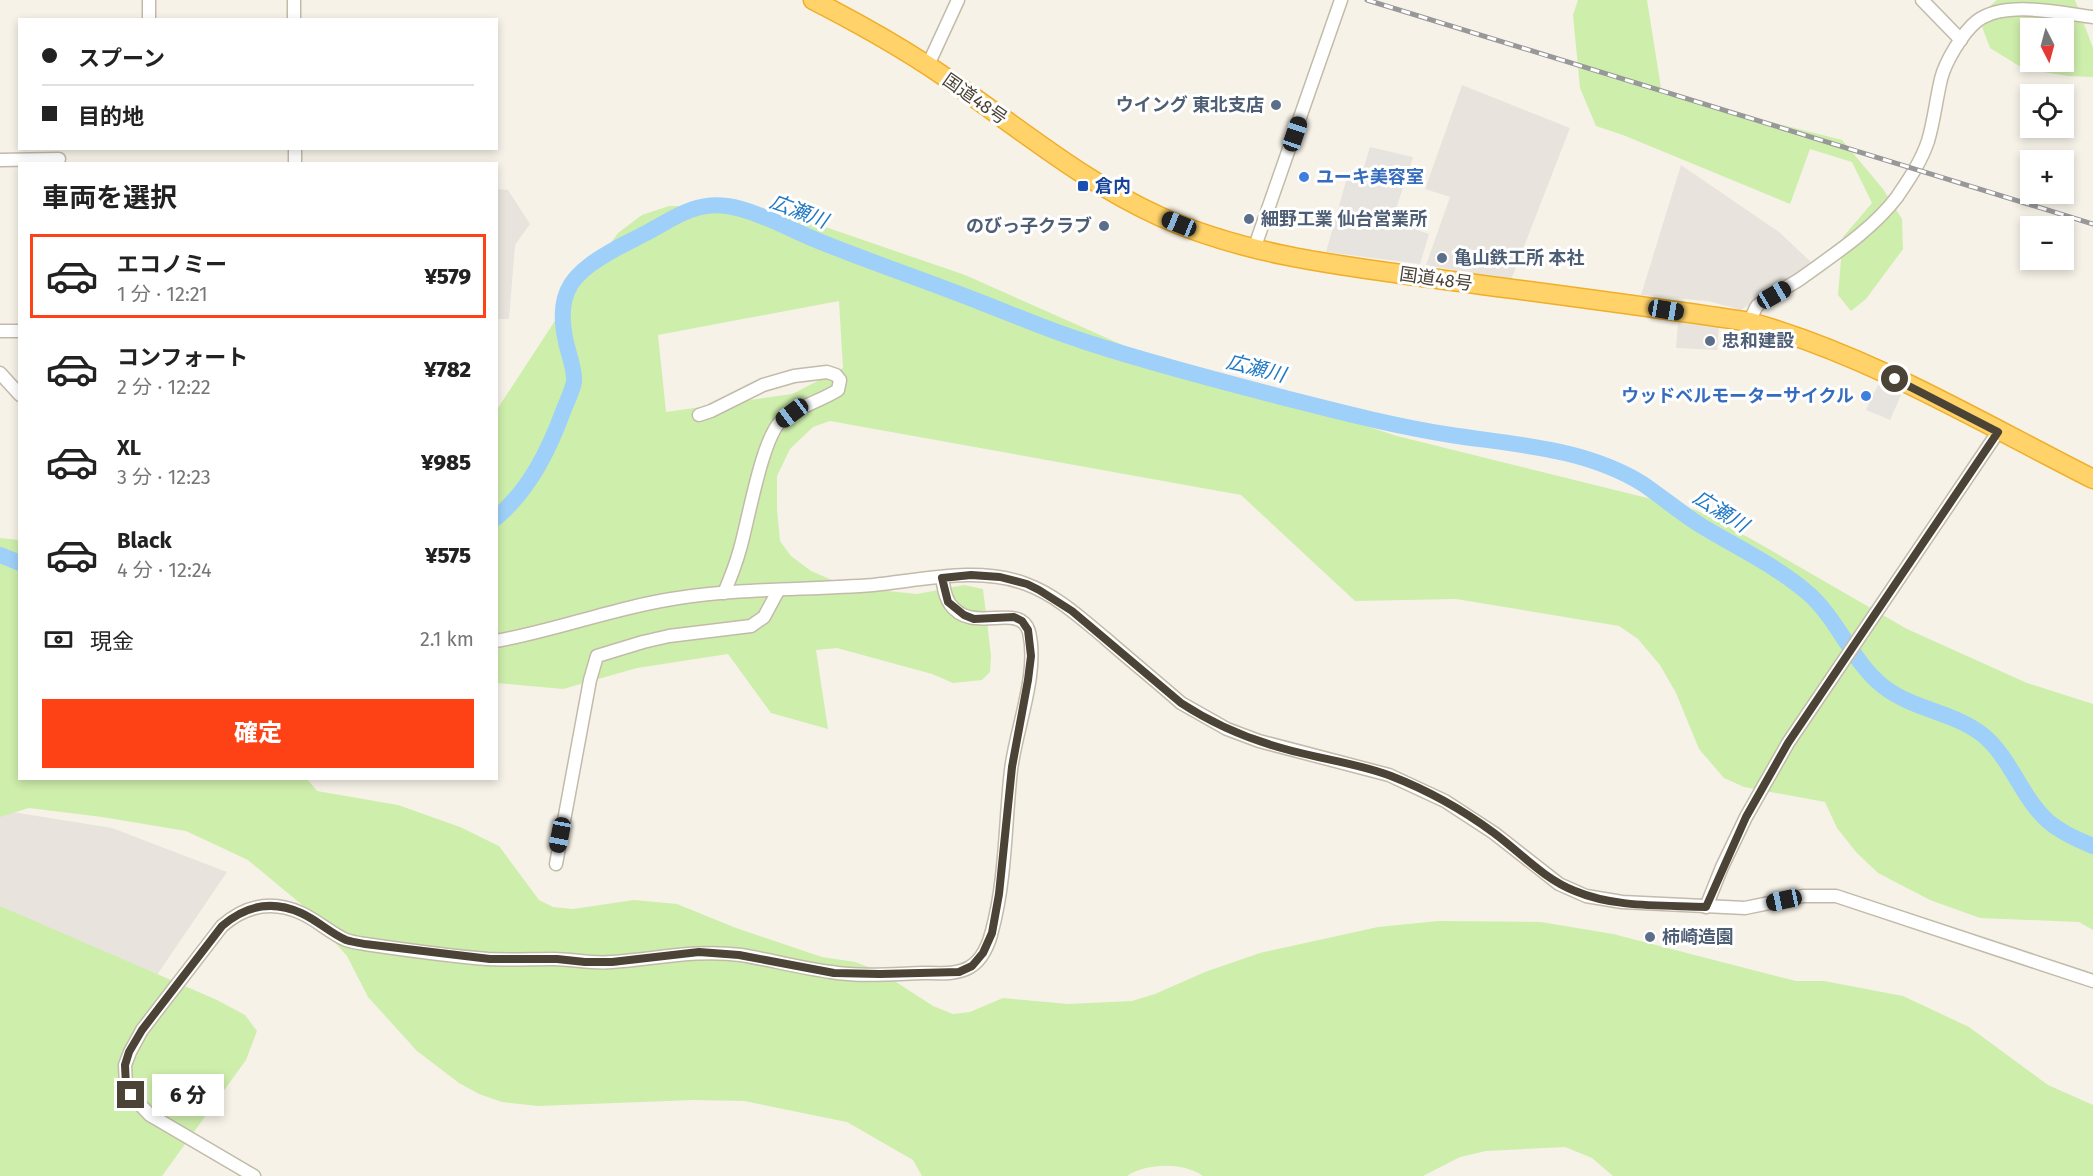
<!DOCTYPE html>
<html lang="ja">
<meta charset="utf-8">
<style>
:root{--surface:#fff;--page:#f2f2f2;--text:#222;--muted:#767676;--line:#e0e0e0;--accent:#ff4216}
body{margin:0;font-family:"Fira Sans","Noto Sans JP",sans-serif;background:var(--page);color:var(--text);height:100vh;display:flex;flex-direction:column;font-size:22px;white-space:nowrap}
*{box-sizing:border-box;margin:0}
p{font-size:20px;color:var(--muted)}
.icon{flex:none;width:33px;height:33px;fill:none;stroke:currentColor;stroke-width:2;stroke-linecap:round;stroke-linejoin:round}
.map{position:relative;flex:1;overflow:hidden}
.drawer{position:absolute;left:18px;top:162px;width:480px;height:618px;display:flex;flex-direction:column;background:var(--surface);border-radius:0px;box-shadow:0 3px 9px #0003}
.drawer>*{flex:none}
.guide{position:absolute;left:18px;top:18px;width:480px;height:132px;border-radius:0px;box-shadow:0 3px 9px #0003;display:grid;align-content:center;height:132px;padding:0 24px;background:var(--surface)}
.needle{width:39px;rotate:174deg}
.tools{position:absolute;left:2020px;top:18px;display:grid;gap:12px}
.tools a{display:grid;place-items:center;width:54px;height:54px;border-radius:0px;background:var(--surface);box-shadow:0 3px 9px #0003;font-size:30px}
.end{position:absolute;width:27px;height:27px;margin:-14px;border:8px solid #4a4336;background:#fff;box-shadow:0 0 0 3px #fff}
.from{border-radius:50%}
.bubble{position:absolute;height:42px;border-radius:0px;background:var(--surface);box-shadow:0 3px 9px #0003;font-size:20px;font-weight:800;line-height:42px;text-align:center}
.car{position:absolute;width:18px;height:36px;margin:-18px -9px;border-radius:8px;box-shadow:0 0 4px 2px #0007;background:linear-gradient(#222 24%,#8ab4d8 0 40%,#222 0 76%,#8ab4d8 0 86%,#222 0)}
.guide b{display:flex;align-items:center;gap:21px;height:57px;font-size:22px}
.guide b+b{border-top:2px solid var(--line)}
.guide i{width:15px;height:15px;background:var(--text)}
ul{padding:0;list-style:none}
li{display:flex;align-items:center;gap:18px;height:84px;margin:0 12px 9px;padding:0 12px;border:3px solid transparent;border-radius:0px}
li div{flex:1}
li b{display:block;font-size:22px}
li em{font-style:normal;font-weight:800}
li.selected{border-color:var(--accent)}
li>.icon{width:54px;height:54px;stroke-width:1.5}
h2{padding:0 24px;font-size:27px;line-height:72px}
.pay{display:flex;align-items:center;gap:15px;height:66px;padding:0 24px;font-size:22px}
.pay p{margin-inline-start:auto}
.button{display:flex;gap:12px;margin-top:auto;padding:12px 24px}
.button a{flex:1;height:69px;border-radius:0px;background:var(--accent);color:#fff;font-size:24px;font-weight:800;line-height:69px;text-align:center}
.map>svg:first-child{display:block}
.industrial{fill:#e8e4dd}
.green{fill:#ceeeac;fill-rule:evenodd}
.parking{fill:#e7e4e0}
.lines{fill:none;stroke-linecap:round;stroke-linejoin:round}
.river{stroke:#9ed0f9;stroke-width:16}
.minor-casing{stroke:#c3bba9;stroke-width:15}
.highway-casing{stroke:#f0ae28;stroke-width:21}
.minor{stroke:#fff;stroke-width:12}
.highway{stroke:#ffd36a;stroke-width:18}
.rail-casing{stroke:#989898;stroke-width:5}
.rail{stroke:#fff;stroke-width:3;stroke-dasharray:9;stroke-linecap:butt}
.route{stroke:#4a4336;stroke-width:8}
.service-dot{fill:#5c6f8a;stroke:#fff;stroke-width:2}
.shop-dot{fill:#3f7fe0;stroke:#fff;stroke-width:2}
.transit-dot{fill:#1a4fb4;stroke:#fff;stroke-width:2}
.labels{text-anchor:middle;dominant-baseline:central;stroke-width:6;stroke-linejoin:round;paint-order:stroke}
.street-label{font-size:18px;fill:#4a4336;stroke:#fff}
.service-label{font-size:18px;font-weight:bold;fill:#4e5e75;stroke:#fff;text-anchor:start}
.shop-label{font-size:18px;font-weight:bold;fill:#366cbe;stroke:#fff;text-anchor:start}
.transit-label{font-size:18px;font-weight:bold;fill:#164399;stroke:#fff;text-anchor:start}
.water-label{font-size:20px;font-style:italic;fill:#2179c4;stroke:#fff}
</style>
<div class="map">
<svg width="2093" height="1176" viewBox="0 0 2093 1176">
<rect width="100%" height="100%" fill="#f6f2e8"/>
<g class="industrial">
<path d="M1462 85 1570 128 1511 280 1426 265 1450 197 1425 189Z"/>
<path d="M1681 165 1779 232 1812 263 1741 310 1708 301 1641 295Z"/>
<path d="M497 189 508 190 530 224 515 245 509 319H497Z"/>
<path d="M1678 321 1719 327 1717 350 1676 348Z"/>
<path d="M0 810 112 828 227 872 20 1176H0Z"/>
</g>
<g class="green">
<path d="M1578 0H1647L1662 94 1842 140 1883 189 1902 219 1903 249 1866 299 1851 311 1838 295 1843 237 1872 203 1852 162 1810 149 1790 204 1623 135 1596 126 1580 88 1573 15Z"/>
<path d="M1997 0H2075L2093 48V77L2068 76 2024 69 1990 48 1978 16ZM2031 28H2064V62H2031Z"/>
<path d="M669 206 734 207 808 221 965 275 1152 358 1397 436 1696 510 1753 540 1907 629 2027 683 2093 704V930L2079 922 1980 918 1930 900 1878 873 1856 852 1837 828 1825 802 1744 787 1724 778 1699 749 1676 693 1660 665 1638 639 1619 626 1456 599 1355 601 1241 495 830 421 813 427 790 449 777 476V509L780 541 791 556 811 571 848 587 917 594 964 585 983 589 991 655 990 672 982 680 953 683 932 674 837 648 816 650 828 729 771 713 728 654 637 668 563 689 497 683 496 411 562 310 618 233 642 215ZM839 301 843 368 792 394 666 412 658 335Z"/>
<path d="M0 538 19 540 20 778 307 779 317 791 398 805 460 827 499 846 539 900 553 907 573 909 634 900 677 904 736 928 822 957 855 962 879 971 933 1006 953 1014 970 1012 1003 998 1068 1004 1132 1001 1155 994 1205 972 1260 953 1378 927 1438 921 1541 922 1613 934 1796 981H1824L1903 996 1969 1027 2048 1085 2093 1105V1176H1613L1592 1158 1565 1147 1486 1151 1460 1157 1423 1176H1203C1183 1162 1147 1163 1127 1176H922L913 1160 847 1122 744 1101 694 1100 538 1106 502 1102 479 1094 459 1083 417 1051 368 997 347 956 301 904 248 860 186 831 102 817 29 808 0 817Z"/>
<path d="M0 906 217 1000 245 1015 257 1031 246 1060 162 1176H0Z"/>
</g>
<g class="parking">
<path d="M1370 147 1413 157 1392 221 1429 234 1420 264 1326 252 1348 174 1360 180Z"/>
<path d="M1878 385 1901 395 1890 420 1866 410Z"/>
</g>
<g class="lines">
<g class="river">
<path d="M496 518C530 489 549 450 564 409 567 401 573 390 574 381 575 369 568 353 566 342 554 290 574 272 617 248 626 243 635 239 644 234 671 220 695 201 727 206 756 210 793 231 821 242 873 263 927 281 980 302 1014 315 1048 330 1083 341 1149 363 1217 380 1285 398 1340 412 1394 426 1451 435 1516 445 1585 448 1643 484 1662 497 1680 512 1700 525 1736 547 1777 566 1809 594 1839 621 1852 662 1884 687 1914 710 1954 712 1983 735 2011 758 2022 799 2049 822 2062 833 2078 840 2093 846"/>
<path d="M0 555 20 563"/>
</g>
<defs>
<g id="minor">
<path d="M294 0V20"/>
<path d="M1922 0 1961 40"/>
<path d="M149 20V0"/>
<path d="M928 65 958 0"/>
<path d="M295 148V164"/>
<path d="M0 160 59 159"/>
<path d="M1254 249 1341 0"/>
<path d="M1750 322C1752 317 1754 310 1757 306 1763 299 1790 286 1800 279 1833 255 1872 230 1897 197 1909 179 1921 162 1928 141 1934 121 1936 100 1941 79 1945 62 1963 32 1977 21 2005 0 2060 13 2093 17"/>
<path d="M0 331H20"/>
<path d="M0 373 20 395"/>
<path d="M699 415 711 411 763 385 794 376 827 372 836 375 840 380 838 390C819 402 798 406 781 421 762 438 748 522 740 549 736 564 730 579 724 593"/>
<path d="M496 641C558 630 616 607 678 598 742 588 808 590 873 585 923 580 978 566 1026 584 1056 595 1081 618 1105 638 1130 660 1156 681 1181 703L1227 729 1259 741 1389 775 1445 801 1494 833 1559 884 1586 896 1622 902 1745 908 1803 896H1836L2093 981"/>
<path d="M556 864 590 680 597 656 643 642 669 636 751 626 764 617 778 591"/>
<path d="M1706 907 1722 867 1746 817 1788 743 1998 432"/>
<path d="M254 1176 150 1115 131 1095 126 1085 125 1065 130 1052 142 1030 222 926C246 905 272 900 301 913 317 920 330 933 346 940 352 942 359 943 365 944 406 950 447 956 488 959 510 960 531 959 553 959 573 959 592 964 612 962 656 959 696 949 741 955 771 960 801 968 831 972 861 977 893 974 923 973 938 973 957 975 970 967 982 960 989 944 992 931 1006 879 1005 823 1011 770 1016 728 1039 674 1029 632 1020 600 972 636 950 604 944 596 944 587 942 578"/>
</g>
<path id="highway" d="M813 0C852 20 890 41 927 65 1005 116 1076 179 1161 217 1248 256 1344 266 1438 279 1542 293 1646 306 1750 322 1869 355 1982 423 2093 479"/>
</defs>
<use href="#minor" class="minor-casing"/>
<use href="#highway" class="highway-casing"/>
<use href="#minor" class="minor"/>
<use href="#highway" class="highway"/>
<defs>
<path id="rail" d="M1367 0 2093 224"/>
</defs>
<use href="#rail" class="rail-casing"/>
<use href="#rail" class="rail"/>
</g>
<g class="lines">
<path class="route" d="M131 1095 126 1086 125 1065 129 1052 142 1030 222 926C246 905 272 900 301 913 317 920 330 933 346 940 352 942 359 943 365 944L490 959H557L585 962H612L699 952 739 955 834 973 880 974 959 972 972 966 983 953 992 933 999 894 1012 767 1028 680 1031 656 1028 630 1022 621 1014 617 974 619 964 615 948 602 942 578 971 575 1000 577 1027 584 1039 590 1072 611 1181 703C1213 724 1248 739 1285 749 1320 759 1357 763 1391 776 1427 790 1463 810 1494 833 1521 853 1544 879 1575 891 1615 908 1663 905 1706 907L1746 817 1788 743 1998 432 1895 379"/>
</g>
<g class="service-dot">
<circle cx="1276" cy="105" r="6"/>
<circle cx="1249" cy="219" r="6"/>
<circle cx="1104" cy="226" r="6"/>
<circle cx="1442" cy="258" r="6"/>
<circle cx="1710" cy="341" r="6"/>
<circle cx="1650" cy="937" r="6"/>
</g>
<g class="shop-dot">
<circle cx="1304" cy="177" r="6"/>
<circle cx="1866" cy="396" r="6"/>
</g>
<rect class="transit-dot" x="1077" y="180" width="12" height="12" rx="3"/>
<g class="labels">
<g class="street-label">
<text transform="translate(975 99) rotate(35)">国道48号</text>
<text transform="translate(1436 279) rotate(8)">国道48号</text>
</g>
<g class="service-label">
<text x="1264" y="105" text-anchor="end">ウイング 東北支店</text>
<text x="1261" y="219">細野工業 仙台営業所</text>
<text x="1092" y="226" text-anchor="end">のびっ子クラブ</text>
<text x="1454" y="258">亀山鉄工所 本社</text>
<text x="1722" y="341">忠和建設</text>
<text x="1662" y="937">柿崎造園</text>
</g>
<g class="shop-label">
<text x="1316" y="177">ユーキ美容室</text>
<text x="1854" y="396" text-anchor="end">ウッドベルモーターサイクル</text>
</g>
<g class="transit-label">
<text x="1095" y="186">倉内</text>
</g>
<g class="water-label">
<text transform="translate(799 211) rotate(21)">広瀬川</text>
<text transform="translate(1256 368) rotate(14)">広瀬川</text>
<text transform="translate(1721 511) rotate(32)">広瀬川</text>
</g>
</g>
</svg>
<div class="tools">
<a><svg class="needle" viewBox="-14 -14 28 28"><path d="M0-13l5 13h-10z" fill="#e53935"/><path d="M0 13l5-13h-10z" fill="#767676"/></svg></a>
<a><svg class="icon" aria-label="locate" viewBox="0 0 24 24"><circle cx="12" cy="12" r="6"/><path d="M12 2v4M12 18v4M2 12h4M18 12h4"/></svg></a>
<a>+</a>
<a>−</a>
</div>
<i class="end from" style="left:1895px;top:379px"></i>
<i class="end" style="left:131px;top:1095px"></i>
<div class="bubble" style="left:152px;top:1074px;width:72px">6 分</div>
<i class="car" style="left:1295px;top:134px;rotate:19deg"></i>
<i class="car" style="left:1179px;top:224px;rotate:292deg"></i>
<i class="car" style="left:1774px;top:295px;rotate:60deg"></i>
<i class="car" style="left:1666px;top:310px;rotate:99deg"></i>
<i class="car" style="left:792px;top:413px;rotate:233deg"></i>
<i class="car" style="left:560px;top:835px;rotate:191deg"></i>
<i class="car" style="left:1784px;top:900px;rotate:258deg"></i>
<div class="guide">
<b><i class="from"></i>スプーン</b>
<b><i></i>目的地</b>
</div>
<section class="drawer">
<h2>車両を選択</h2>
<ul>
<li class="selected"><svg class="icon" aria-label="car" viewBox="0 0 24 24"><path d="M5 17H2v-5l4-1 3-4h7l3 4 3 1v5h-3M9 17h6M6 11h13"/><circle cx="7" cy="17" r="2"/><circle cx="17" cy="17" r="2"/></svg><div><b>エコノミー</b><p>1 分 · 12:21</p></div><em>¥579</em></li>
<li><svg class="icon" aria-label="car" viewBox="0 0 24 24"><path d="M5 17H2v-5l4-1 3-4h7l3 4 3 1v5h-3M9 17h6M6 11h13"/><circle cx="7" cy="17" r="2"/><circle cx="17" cy="17" r="2"/></svg><div><b>コンフォート</b><p>2 分 · 12:22</p></div><em>¥782</em></li>
<li><svg class="icon" aria-label="car" viewBox="0 0 24 24"><path d="M5 17H2v-5l4-1 3-4h7l3 4 3 1v5h-3M9 17h6M6 11h13"/><circle cx="7" cy="17" r="2"/><circle cx="17" cy="17" r="2"/></svg><div><b>XL</b><p>3 分 · 12:23</p></div><em>¥985</em></li>
<li><svg class="icon" aria-label="car" viewBox="0 0 24 24"><path d="M5 17H2v-5l4-1 3-4h7l3 4 3 1v5h-3M9 17h6M6 11h13"/><circle cx="7" cy="17" r="2"/><circle cx="17" cy="17" r="2"/></svg><div><b>Black</b><p>4 分 · 12:24</p></div><em>¥575</em></li>
</ul>
<div class="pay"><svg class="icon" aria-label="cash" viewBox="0 0 24 24"><path d="M3 7h18v10H3z"/><circle cx="12" cy="12" r="2"/></svg>現金<p>2.1 km</p></div>
<div class="button"><a>確定</a></div>
</section>
</div>
